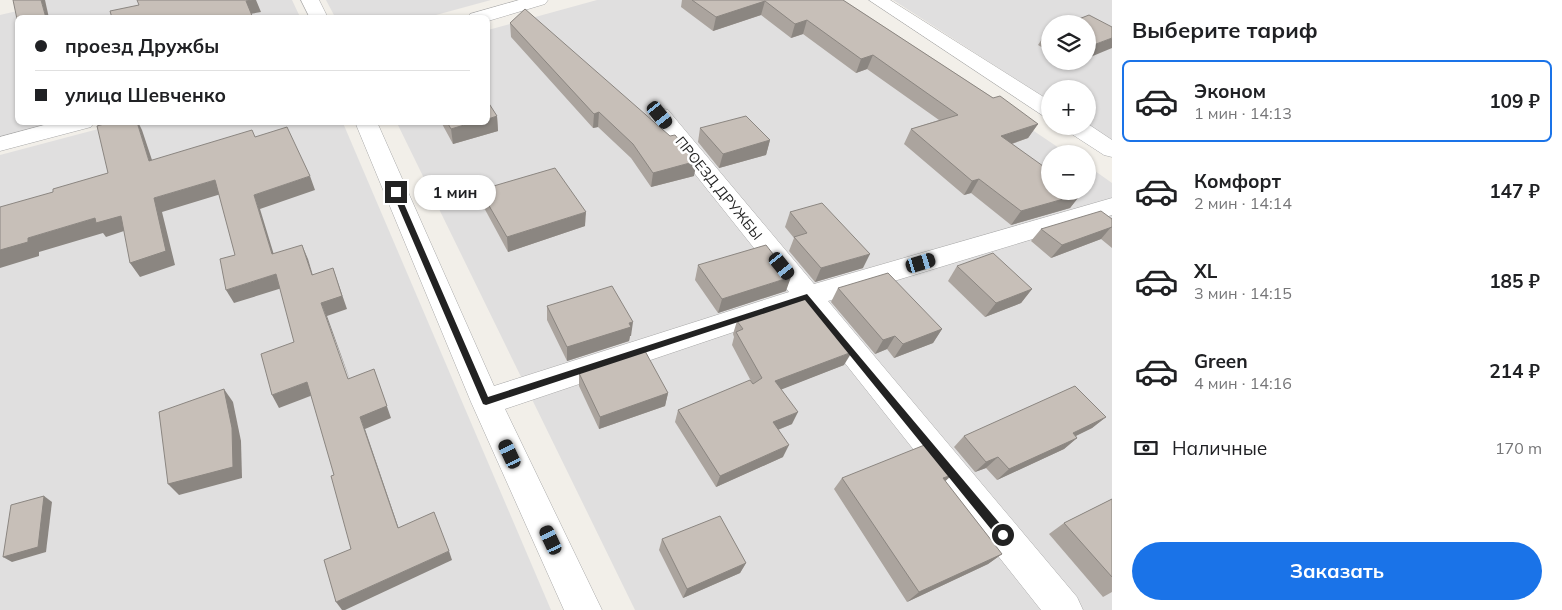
<!DOCTYPE html>
<html lang="ru">
<meta charset="utf-8">
<style>
:root{--surface:#fff;--page:#f2f2f2;--text:#202124;--muted:#757577;--line:#e0e0e0;--accent:#1a73e8}
body{margin:0;font-family:Mulish,sans-serif;background:var(--page);color:var(--text);height:100vh;display:flex;flex-direction:column;font-size:19px;white-space:nowrap}
*{box-sizing:border-box;margin:0}
p{font-size:16px;color:var(--muted)}
.icon{flex:none;width:28px;height:28px;fill:none;stroke:currentColor;stroke-width:2;stroke-linecap:round;stroke-linejoin:round}
.map{position:relative;flex:1;overflow:hidden}
.drawer{display:flex;flex-direction:column;background:var(--surface);width:450px}
.drawer>*{flex:none}
.hud{position:absolute;left:15px;top:15px;width:475px;height:110px;border-radius:8px;box-shadow:0 1px 4px #0004;display:grid;align-content:center;height:110px;padding:0 20px;background:var(--surface)}
.buttons{position:absolute;left:1041px;top:15px;display:grid;gap:10px}
.buttons a{display:grid;place-items:center;width:55px;height:55px;border-radius:50%;background:var(--surface);box-shadow:0 1px 4px #0004;font-size:25px}
.end{position:absolute;width:22px;height:22px;margin:-11px;border:6px solid #222;background:#fff;box-shadow:0 0 0 2px #fff}
.from{border-radius:50%}
.bubble{position:absolute;height:35px;border-radius:18px;background:var(--surface);box-shadow:0 1px 4px #0004;font-size:16px;font-weight:700;line-height:35px;text-align:center}
.car{position:absolute;width:15px;height:30px;margin:-15px -8px;border-radius:6px;box-shadow:0 0 4px 1px #0007;background:linear-gradient(#222 24%,#8ab4d8 0 40%,#222 0 76%,#8ab4d8 0 86%,#222 0)}
.hud b{display:flex;align-items:center;gap:18px;height:48px;font-size:19px}
.hud b+b{border-top:1px solid var(--line)}
.hud i{width:12px;height:12px;background:var(--text)}
ul{padding:0;list-style:none}
li{display:flex;align-items:center;gap:15px;height:82px;margin:0 10px 8px;padding:0 10px;border:2px solid transparent;border-radius:8px}
li div{flex:1}
li b{display:block;font-size:19px}
li em{font-style:normal;font-weight:700}
li.on{border-color:var(--accent)}
li>.icon{width:45px;height:45px;stroke-width:1.5}
h2{padding:0 20px;font-size:22px;line-height:60px}
.pay{display:flex;align-items:center;gap:12px;height:55px;padding:0 20px;font-size:19px}
.pay p{margin-inline-start:auto}
.action{display:flex;gap:10px;margin-top:auto;padding:10px 20px}
.action a{flex:1;height:58px;border-radius:30px;background:var(--accent);color:#fff;font-size:20px;font-weight:700;line-height:58px;text-align:center}
main{display:flex;flex:1;min-height:0}
.map>svg:first-child{display:block}
.residential{fill:#e0dfdf;fill-rule:evenodd}
.lines{fill:none;stroke-linecap:round;stroke-linejoin:round}
.minor-casing{stroke:#a9a9a9;stroke-width:1}
.minor{fill:#fff;fill-rule:evenodd}
.wall{fill:#aba49e}
.shaded-wall{fill:#8b8681}
.building{fill:#c7bfb8;stroke:#8b8681}
.route{fill:#222}
.labels{text-anchor:middle;dominant-baseline:central;stroke-width:5;stroke-linejoin:round;paint-order:stroke}
.street-label{font-size:14px;fill:#222;stroke:#fff}
</style>
<main>
<div class="map">
<svg width="1112" height="610" viewBox="0 0 1112 610">
<rect width="100%" height="100%" fill="#f2efe9"/>
<g class="residential">
<path d="M31 0H292L300 17 18 18V122L54 123 0 137V15L30 8Z"/>
<path d="M326 0H491L425 18 335 17Z"/>
<path d="M597 0H839L1068 154H1050V191H1088V166L1112 183V610H635L397 123 488 122V30Z"/>
<path d="M893 0H1112V141L1088 125V89H1050V101ZM1050 24H1088V61H1050Z"/>
<path d="M121 123H343L551 610H0V155Z"/>
</g>
<g class="lines">
<defs>
<g id="minor">
<path d="M301 0H319L328 18H310Z"/>
<path d="M519 0H548L545 4 488 21V18H468L470 14Z"/>
<path d="M869 0H890L1050 101V116L1042 115Z"/>
<path d="M660 108 668 110 814 284 1112 198V215L828 301 1077 597 1083 610H1041L802 309 505 409 602 610H564L471 402 355 122H377L494 386 789 292 652 120 649 115 652 110Z"/>
<path d="M55 122H94L91 127 0 151V137Z"/>
<path d="M1088 124 1112 140V157L1104 155 1067 131 1064 126H1088Z"/>
</g>
</defs>
<use href="#minor" class="minor-casing"/>
<use href="#minor" class="minor"/>
</g>
<g class="wall">
<path d="M682 0H843L993 98 1038 124 1028 138 1012 144 1081 194 1070 208 1011 225 971 193 964 195 904 144 911 129 939 120 867 69 856 73 803 34 791 38 761 15 713 31 681 7Z"/>
<path d="M510 23 694 176 651 187 631 158 598 127 593 128 511 37Z"/>
<path d="M1050 30V52L1038 45 1047 31Z"/>
<path d="M1067 61H1079L1072 64Z"/>
<path d="M497 116 498 131 453 144 441 122H488Z"/>
<path d="M700 128 770 140 766 155 719 168 698 142Z"/>
<path d="M480 190 585 226 508 252 482 204Z"/>
<path d="M790 212 863 268 815 282 789 251 794 238 785 227Z"/>
<path d="M1112 219V248L1101 239 1051 258 1031 241 1041 229Z"/>
<path d="M698 265 786 291 718 313 695 280Z"/>
<path d="M957 266 1032 289 1021 303 985 317 948 281Z"/>
<path d="M838 288 942 329 933 343 894 358 887 349 875 354 831 302Z"/>
<path d="M547 306 631 336H630L629 341 567 361 547 320Z"/>
<path d="M737 321 844 365 781 389 792 424 778 430 783 457 716 487 675 422 678 410 751 381 732 345 734 337 733 334Z"/>
<path d="M579 373 668 393 665 406 599 429 579 386Z"/>
<path d="M1106 417 1092 428 1076 436 1077 438 1064 449 997 480 986 468 975 472 954 447 964 436Z"/>
<path d="M952 475 945 481 1002 554 988 564 907 602 834 489 842 478Z"/>
<path d="M1112 499V592L1103 597 1049 534 1064 523Z"/>
<path d="M662 539 746 563 740 573 683 598 659 550Z"/>
</g>
<g class="shaded-wall">
<path d="M41 0H45L49 18H46Z"/>
<path d="M252 0H256L261 12 250 14 246 1Z"/>
<path d="M765 1 761 15 713 31 716 17Z"/>
<path d="M807 20 803 34 791 38 795 24Z"/>
<path d="M1112 38V48L1088 58V47Z"/>
<path d="M873 55 867 69 856 73 861 59Z"/>
<path d="M1074 61H1079L1072 64Z"/>
<path d="M599 112 598 127 593 128 594 114Z"/>
<path d="M497 116 498 131 453 144 451 129 474 122H488V119Z"/>
<path d="M137 122H138L142 130 157 175 149 161Z"/>
<path d="M1038 124 1028 138 993 150 1001 136Z"/>
<path d="M770 140 766 155 719 168 723 154Z"/>
<path d="M697 161 694 176 651 187 653 173Z"/>
<path d="M310 176 315 190 260 209 278 268 272 254 254 195Z"/>
<path d="M979 179 971 193 964 195 972 181Z"/>
<path d="M215 180 221 194 162 212 175 265 140 277 130 263 154 198Z"/>
<path d="M1081 194 1070 208 1011 225 1021 211Z"/>
<path d="M586 212 585 226 508 252 507 237Z"/>
<path d="M121 216 130 229 106 237 103 233 39 252V256L0 268V250L28 238 95 218Z"/>
<path d="M1112 226 1101 239 1051 258 1062 245Z"/>
<path d="M302 245 308 259 317 289 312 275Z"/>
<path d="M870 254 863 268 815 282 821 268Z"/>
<path d="M333 268 347 309 327 316 354 391 321 303Z"/>
<path d="M276 274 282 288 234 303 226 290Z"/>
<path d="M791 277 786 291 718 313 722 299Z"/>
<path d="M1032 289 1021 303 985 317 996 303Z"/>
<path d="M633 322 631 336H630L629 341 567 361V347Z"/>
<path d="M942 329 933 343 894 358 903 344Z"/>
<path d="M895 336 887 349 875 354 883 340Z"/>
<path d="M852 352 844 365 770 394 775 381Z"/>
<path d="M374 369 391 418 365 429 402 538 398 528 360 417Z"/>
<path d="M307 382 313 395 279 408 272 395Z"/>
<path d="M224 389 233 402 241 441 242 478 179 495 168 484Z"/>
<path d="M668 393 665 406 599 429 600 417Z"/>
<path d="M798 412 792 424 767 434 773 422Z"/>
<path d="M1106 417 1092 428 1059 444 1073 433Z"/>
<path d="M1077 438 1064 449 997 480 1009 469Z"/>
<path d="M789 445 783 457 716 487 720 476Z"/>
<path d="M998 457 986 468 975 472 986 462Z"/>
<path d="M952 475 940 486 943 478Z"/>
<path d="M44 496 52 502 46 552 12 562 3 557Z"/>
<path d="M449 551 452 560 345 610H342L336 602Z"/>
<path d="M1002 554 988 564 907 602 919 592Z"/>
<path d="M746 563 740 573 683 598 687 589Z"/>
</g>
<g class="building">
<path d="M13 0H41L46 18H18V24Z"/>
<path d="M137 0H252L246 1 253 18H112L110 11 139 5Z"/>
<path d="M692 0H843L993 98 1000 96 1038 124 1001 136 1050 171V191H1077L1081 194 1021 211 979 179 972 181 911 129 958 115 873 55 861 59 807 20 795 24 765 1 716 17Z"/>
<path d="M525 9 670 136 675 135 697 161 653 173 633 144 599 112 594 114 510 23Z"/>
<path d="M1089 15 1112 27V38L1088 47V24H1066Z"/>
<path d="M488 102 497 116 488 119Z"/>
<path d="M746 116 770 140 723 154 700 128Z"/>
<path d="M111 122H137L149 161 252 130 255 137 287 127 310 176 254 195 272 254 302 245 312 275 333 268 342 296 321 303 348 379 374 369 387 406 360 417 398 528 434 512 449 551 336 602 324 560 351 549 331 476 334 475 307 382 272 395 261 354 294 342 276 274 226 290 220 259 235 255 215 180 154 198 166 251 130 263 121 216 96 223 95 218 28 238V242L0 250V207L53 192V189L108 173 97 126Z"/>
<path d="M447 122H474L451 129Z"/>
<path d="M555 168 586 212 507 237 480 190Z"/>
<path d="M822 203 870 254 821 268 794 237 807 233 790 212Z"/>
<path d="M1101 211 1112 219V227L1062 245 1041 229Z"/>
<path d="M766 245 791 277 722 299 698 265Z"/>
<path d="M993 253 1032 289 996 303 957 266Z"/>
<path d="M888 273 942 329 903 344 895 336 883 340 838 288Z"/>
<path d="M612 286 633 322 629 323 631 327 567 347 547 306Z"/>
<path d="M807 298 852 352 775 381 798 412 773 422 789 445 720 476 678 410 750 380 753 384 762 378 736 332 743 329 737 321Z"/>
<path d="M645 351 668 393 600 417 579 373Z"/>
<path d="M1075 386 1106 417 1073 433 1077 438 1009 469 998 457 986 462 964 436Z"/>
<path d="M224 389 232 428 233 467 168 484 159 412Z"/>
<path d="M927 444 952 475 943 478 1002 554 919 592 842 478Z"/>
<path d="M44 496 38 547 3 557 11 505Z"/>
<path d="M1112 499V577L1064 523Z"/>
<path d="M720 516 746 563 687 589 662 539Z"/>
</g>
<path class="route" d="M396 190 399 192 488 397 807 294 1007 532V539H999L805 300 486 405 483 404 392 192Z"/>
<g class="labels">
<g class="street-label">
<text transform="translate(719 188) rotate(51)">ПРОЕЗД ДРУЖБЫ</text>
</g>
</g>
</svg>
<div class="buttons">
<a><svg class="icon" aria-label="layers" viewBox="0 0 24 24"><path d="M12 4l9 5-9 5-9-5zM3 14l9 5 9-5"/></svg></a>
<a>+</a>
<a>−</a>
</div>
<i class="end from" style="left:1003px;top:535px"></i>
<i class="end" style="left:396px;top:192px"></i>
<div class="bubble" style="left:414px;top:175px;width:82px">1 мин</div>
<i class="car" style="left:660px;top:115px;rotate:141deg"></i>
<i class="car" style="left:921px;top:263px;rotate:73deg"></i>
<i class="car" style="left:782px;top:266px;rotate:141deg"></i>
<i class="car" style="left:510px;top:454px;rotate:335deg"></i>
<i class="car" style="left:551px;top:540px;rotate:335deg"></i>
<div class="hud">
<b><i class="from"></i>проезд Дружбы</b>
<b><i></i>улица Шевченко</b>
</div>
</div>
<section class="drawer">
<h2>Выберите тариф</h2>
<ul>
<li class="on"><svg class="icon" aria-label="car" viewBox="0 0 24 24"><path d="M5 17H2v-5l4-1 3-4h7l3 4 3 1v5h-3M9 17h6M6 11h13"/><circle cx="7" cy="17" r="2"/><circle cx="17" cy="17" r="2"/></svg><div><b>Эконом</b><p>1 мин · 14:13</p></div><em>109 ₽</em></li>
<li><svg class="icon" aria-label="car" viewBox="0 0 24 24"><path d="M5 17H2v-5l4-1 3-4h7l3 4 3 1v5h-3M9 17h6M6 11h13"/><circle cx="7" cy="17" r="2"/><circle cx="17" cy="17" r="2"/></svg><div><b>Комфорт</b><p>2 мин · 14:14</p></div><em>147 ₽</em></li>
<li><svg class="icon" aria-label="car" viewBox="0 0 24 24"><path d="M5 17H2v-5l4-1 3-4h7l3 4 3 1v5h-3M9 17h6M6 11h13"/><circle cx="7" cy="17" r="2"/><circle cx="17" cy="17" r="2"/></svg><div><b>XL</b><p>3 мин · 14:15</p></div><em>185 ₽</em></li>
<li><svg class="icon" aria-label="car" viewBox="0 0 24 24"><path d="M5 17H2v-5l4-1 3-4h7l3 4 3 1v5h-3M9 17h6M6 11h13"/><circle cx="7" cy="17" r="2"/><circle cx="17" cy="17" r="2"/></svg><div><b>Green</b><p>4 мин · 14:16</p></div><em>214 ₽</em></li>
</ul>
<div class="pay"><svg class="icon" aria-label="cash" viewBox="0 0 24 24"><path d="M3 7h18v10H3z"/><circle cx="12" cy="12" r="2"/></svg>Наличные<p>170 m</p></div>
<div class="action"><a>Заказать</a></div>
</section>
</main>
